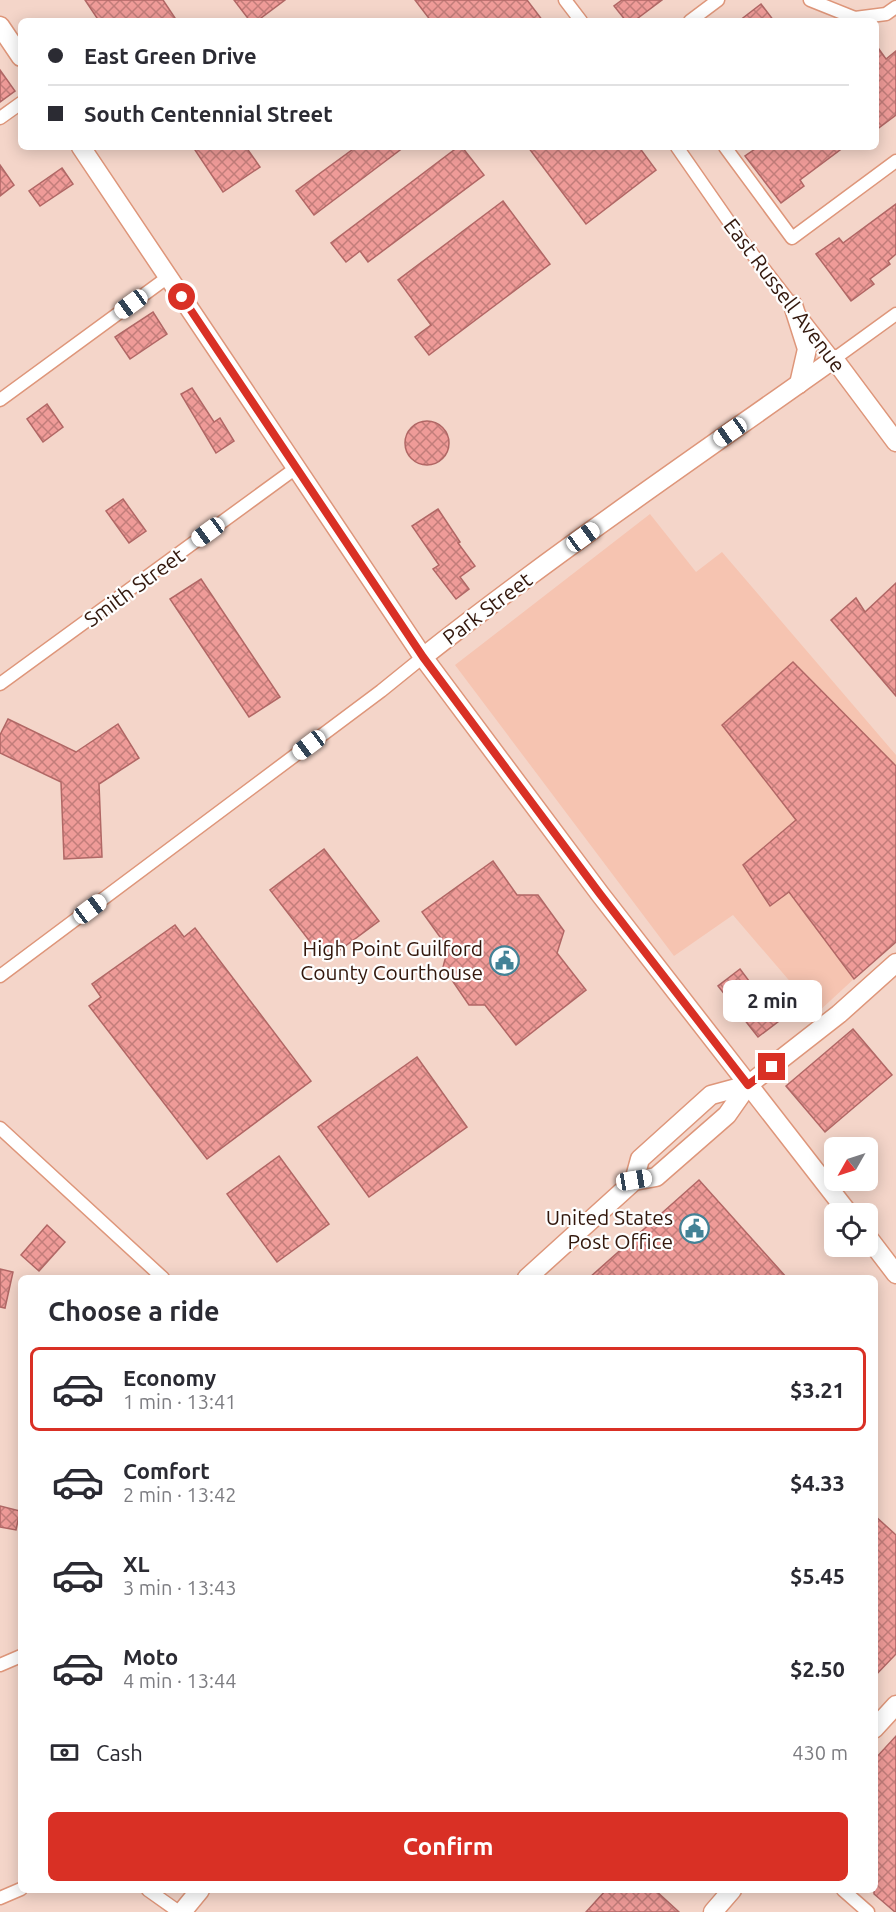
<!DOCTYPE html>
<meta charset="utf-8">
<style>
:root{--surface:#fff;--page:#f7f7f7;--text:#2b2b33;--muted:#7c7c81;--line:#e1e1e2;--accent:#d93025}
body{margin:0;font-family:Ubuntu,sans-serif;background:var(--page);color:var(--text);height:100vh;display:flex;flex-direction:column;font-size:22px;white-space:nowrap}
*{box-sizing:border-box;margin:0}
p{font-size:20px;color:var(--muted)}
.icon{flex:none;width:33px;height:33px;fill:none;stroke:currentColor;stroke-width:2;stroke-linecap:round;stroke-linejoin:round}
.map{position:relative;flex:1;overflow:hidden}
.details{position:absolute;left:18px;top:1275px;width:860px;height:618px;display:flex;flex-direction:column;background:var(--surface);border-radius:9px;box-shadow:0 3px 15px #0003}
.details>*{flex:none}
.top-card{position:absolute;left:18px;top:18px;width:861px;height:132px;border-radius:9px;box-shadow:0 3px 15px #0003;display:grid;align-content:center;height:132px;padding:0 30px;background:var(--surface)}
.needle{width:39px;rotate:231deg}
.buttons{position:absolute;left:824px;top:1137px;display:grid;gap:12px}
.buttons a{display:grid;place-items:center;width:54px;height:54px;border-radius:9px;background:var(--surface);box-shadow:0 3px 15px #0003;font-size:30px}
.end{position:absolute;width:27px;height:27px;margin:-14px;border:8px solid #d93025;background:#fff;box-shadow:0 0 0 3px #fff}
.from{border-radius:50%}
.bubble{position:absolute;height:42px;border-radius:9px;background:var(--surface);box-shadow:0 3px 15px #0003;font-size:20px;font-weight:700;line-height:42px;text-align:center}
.car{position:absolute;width:18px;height:36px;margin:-18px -9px;border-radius:8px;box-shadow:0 0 4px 2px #0007;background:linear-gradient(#fff 24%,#345 0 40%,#fff 0 76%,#345 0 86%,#fff 0)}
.top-card b{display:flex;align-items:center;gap:21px;height:57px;font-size:22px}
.top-card b+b{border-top:2px solid var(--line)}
.top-card i{width:15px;height:15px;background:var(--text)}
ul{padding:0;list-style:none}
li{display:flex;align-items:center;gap:18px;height:84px;margin:0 12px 9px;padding:0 18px;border:3px solid transparent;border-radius:9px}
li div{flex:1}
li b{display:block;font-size:22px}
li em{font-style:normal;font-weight:700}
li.current{border-color:var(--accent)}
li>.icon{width:54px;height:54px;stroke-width:1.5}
h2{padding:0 30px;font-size:27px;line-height:72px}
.pay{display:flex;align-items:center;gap:15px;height:66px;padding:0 30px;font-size:22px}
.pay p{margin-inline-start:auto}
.button{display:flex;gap:12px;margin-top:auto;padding:12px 30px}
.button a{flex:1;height:69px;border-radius:9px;background:var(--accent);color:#fff;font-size:24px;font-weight:700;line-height:69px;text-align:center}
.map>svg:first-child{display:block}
.built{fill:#f6c4b1}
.building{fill:url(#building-cross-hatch);stroke:#b16765;stroke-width:1.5}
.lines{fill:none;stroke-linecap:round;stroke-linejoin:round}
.street-casing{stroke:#de967a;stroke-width:15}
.secondary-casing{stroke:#de967a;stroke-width:21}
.street{stroke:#fff;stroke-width:12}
.secondary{stroke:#fff;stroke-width:18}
.route{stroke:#d93025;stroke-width:8}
.labels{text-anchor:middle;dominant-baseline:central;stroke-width:4.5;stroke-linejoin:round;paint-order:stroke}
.street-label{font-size:21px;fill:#32170c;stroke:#fefefe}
.poi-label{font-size:21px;fill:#32170c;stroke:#fefefe;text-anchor:end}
</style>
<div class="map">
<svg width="896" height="1912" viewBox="0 0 896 1912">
<defs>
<pattern id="building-cross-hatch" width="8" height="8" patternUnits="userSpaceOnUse" patternTransform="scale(1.5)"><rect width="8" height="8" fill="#ef9b98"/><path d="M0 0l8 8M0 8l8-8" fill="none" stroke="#c27d7a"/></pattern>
</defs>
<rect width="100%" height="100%" fill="#f4d5c9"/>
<path class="built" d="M650 514 696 572 722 552 896 755V940L817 1013 733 915 674 956 455 665Z"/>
<g class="building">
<path d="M85 0H163L177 21H99Z"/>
<path d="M234 0H285L257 21H250Z"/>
<path d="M415 0H527L543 21H431Z"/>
<path d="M622 0H662L634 21H626L614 6Z"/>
<path d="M761 4 774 21H739Z"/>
<path d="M876 45 886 59 896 51V115L876 130Z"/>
<path d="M0 70 15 91 0 102Z"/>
<path d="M193 147H246L260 167 223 192Z"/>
<path d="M356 147H404L314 215 296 191Z"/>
<path d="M458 147H462L484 175 368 262 360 251 346 262 331 243Z"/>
<path d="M528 147H639L656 170 586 224Z"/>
<path d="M758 147H844L800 180 804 186 781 203 745 156Z"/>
<path d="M0 165 14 185 0 196Z"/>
<path d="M62 168 73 184 40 206 29 191Z"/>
<path d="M503 201 550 264 429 355 415 337 431 325 398 280Z"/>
<path d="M896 204V254L888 261 890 264 870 279 874 284 851 301 816 254 839 238 843 243Z"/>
<path d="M153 312 167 334 130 359 115 337Z"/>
<path d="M192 388 214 422 220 418 234 441 216 453 182 396 181 394Z"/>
<path d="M47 404 63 427 43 442 27 419Z"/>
<circle cx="427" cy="443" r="22"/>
<path d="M123 499 146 531 129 543 106 511Z"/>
<path d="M438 509 460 542 458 543 475 566 460 577 469 589 456 599 433 569 439 565 412 526Z"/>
<path d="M201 579 280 697 249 717 170 599Z"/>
<path d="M896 583V696L831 620 856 598 865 612Z"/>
<path d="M793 662 896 766V942L854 979 789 892 770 906 743 865 796 820 722 725Z"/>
<path d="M8 719 76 752 118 724 139 758 99 784 102 857 64 859 61 782 0 753V735Z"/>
<path d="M324 849 379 921 325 961 270 890Z"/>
<path d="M493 861 517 895H538L564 931 557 953 586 990 516 1045 485 1005H469L443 967 448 948 422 912Z"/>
<path d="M175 925 184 937 195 928 311 1081 207 1159 89 1006 101 997 92 984Z"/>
<path d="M740 969 779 1021 758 1037 718 986Z"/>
<path d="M853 1029 892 1075 825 1132 786 1086Z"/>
<path d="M417 1057 467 1127 369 1197 318 1127Z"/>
<path d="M279 1156 329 1224 277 1262 227 1194Z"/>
<path d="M699 1180 787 1278H589Z"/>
<path d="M47 1225 65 1242 39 1271 21 1255Z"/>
<path d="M0 1269 13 1272 5 1308 0 1307Z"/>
<path d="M0 1506 20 1511 16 1530 0 1527Z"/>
<path d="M874 1515 896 1535V1654L874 1677Z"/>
<path d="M896 1736V1912H895L874 1894V1760Z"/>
<path d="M606 1890H655L679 1912H586Z"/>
</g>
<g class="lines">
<defs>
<g id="street">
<path d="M565 0 581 21"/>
<path d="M810 0 855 18 886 14 896 7"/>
<path d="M690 21 718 0"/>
<path d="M0 118 21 103"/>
<path d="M677 147 743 242 834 359 896 314"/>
<path d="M725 147 792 238 896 161"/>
<path d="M0 400 168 277"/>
<path d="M0 684 296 468"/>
<path d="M0 976 381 691 423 657"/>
<path d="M0 1128 163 1278"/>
<path d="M0 1665 21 1656"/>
<path d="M148 1890 179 1912"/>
<path d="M843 1890 868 1912"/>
<path d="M0 1898 21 1889"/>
</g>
<g id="secondary">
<path d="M0 26 21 57"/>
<path d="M81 147 423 657 600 894 849 1214"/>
<path d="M793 305 807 349 799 384"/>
<path d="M423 657C556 552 696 457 834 359L896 442"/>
<path d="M634 1181 656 1177 727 1115 748 1085 839 1014 896 963"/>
<path d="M867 1236 896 1274"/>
<path d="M527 1278 634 1181 640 1159 711 1095 748 1085"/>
<path d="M874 1729 896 1705"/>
<path d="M182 1912 200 1890"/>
<path d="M713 1912 732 1890"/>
</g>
</defs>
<use href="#street" class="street-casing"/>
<use href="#secondary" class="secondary-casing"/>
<use href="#street" class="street"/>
<use href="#secondary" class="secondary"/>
</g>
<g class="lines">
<path class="route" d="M182 297 423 657 600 894 748 1085 772 1067"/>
</g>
<defs>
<symbol id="civic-ring" viewBox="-11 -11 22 22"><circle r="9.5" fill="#fefefe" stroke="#438296" stroke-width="1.5"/><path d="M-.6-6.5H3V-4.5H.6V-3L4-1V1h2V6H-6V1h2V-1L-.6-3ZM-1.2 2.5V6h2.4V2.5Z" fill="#438296"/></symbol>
</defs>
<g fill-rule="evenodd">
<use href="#civic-ring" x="488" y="944" width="33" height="33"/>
<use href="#civic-ring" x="678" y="1212" width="33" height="33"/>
</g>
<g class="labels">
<g class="street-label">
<text transform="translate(785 295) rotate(53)">East Russell Avenue</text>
<text transform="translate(134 587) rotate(-36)">Smith Street</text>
<text transform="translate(487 608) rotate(-37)">Park Street</text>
</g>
<g class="poi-label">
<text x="483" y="948">High Point Guilford<tspan x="483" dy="24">County Courthouse</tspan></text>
<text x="673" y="1217">United States<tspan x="673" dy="24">Post Office</tspan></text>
</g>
</g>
</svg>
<div class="buttons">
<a><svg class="needle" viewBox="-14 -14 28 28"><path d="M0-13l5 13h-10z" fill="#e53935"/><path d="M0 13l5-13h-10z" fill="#7c7c81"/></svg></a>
<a><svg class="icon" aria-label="locate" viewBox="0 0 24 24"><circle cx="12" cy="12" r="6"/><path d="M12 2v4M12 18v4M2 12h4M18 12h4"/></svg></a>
</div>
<i class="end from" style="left:182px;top:297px"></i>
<i class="end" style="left:772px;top:1067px"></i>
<div class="bubble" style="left:723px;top:980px;width:99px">2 min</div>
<i class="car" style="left:131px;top:304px;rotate:234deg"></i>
<i class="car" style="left:730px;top:432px;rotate:235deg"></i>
<i class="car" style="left:208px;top:532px;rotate:234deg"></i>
<i class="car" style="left:583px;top:537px;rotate:54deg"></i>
<i class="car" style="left:309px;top:745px;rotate:233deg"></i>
<i class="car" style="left:90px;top:909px;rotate:53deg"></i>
<i class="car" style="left:634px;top:1180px;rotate:81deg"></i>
<div class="top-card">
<b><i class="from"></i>East Green Drive</b>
<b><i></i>South Centennial Street</b>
</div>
<section class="details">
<h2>Choose a ride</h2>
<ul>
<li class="current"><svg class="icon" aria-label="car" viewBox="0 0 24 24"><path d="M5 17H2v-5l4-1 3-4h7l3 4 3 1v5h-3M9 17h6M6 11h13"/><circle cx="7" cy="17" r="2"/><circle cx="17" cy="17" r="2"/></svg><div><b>Economy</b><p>1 min · 13:41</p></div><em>$3.21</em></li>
<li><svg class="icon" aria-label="car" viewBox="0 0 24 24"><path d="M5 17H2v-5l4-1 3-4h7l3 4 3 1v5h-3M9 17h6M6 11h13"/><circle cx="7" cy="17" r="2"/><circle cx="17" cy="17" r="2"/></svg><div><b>Comfort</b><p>2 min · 13:42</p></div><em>$4.33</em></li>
<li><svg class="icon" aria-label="car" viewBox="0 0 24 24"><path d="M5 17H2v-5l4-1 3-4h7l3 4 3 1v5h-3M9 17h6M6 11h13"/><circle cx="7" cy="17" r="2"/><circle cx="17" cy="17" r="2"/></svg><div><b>XL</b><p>3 min · 13:43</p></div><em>$5.45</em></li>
<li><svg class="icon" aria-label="car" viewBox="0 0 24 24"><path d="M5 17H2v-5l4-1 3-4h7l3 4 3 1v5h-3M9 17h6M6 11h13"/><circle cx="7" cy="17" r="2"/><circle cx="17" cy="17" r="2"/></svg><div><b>Moto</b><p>4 min · 13:44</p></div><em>$2.50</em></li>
</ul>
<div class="pay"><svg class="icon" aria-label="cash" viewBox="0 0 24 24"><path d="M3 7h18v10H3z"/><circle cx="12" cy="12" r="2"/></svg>Cash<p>430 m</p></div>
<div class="button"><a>Confirm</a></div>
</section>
</div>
